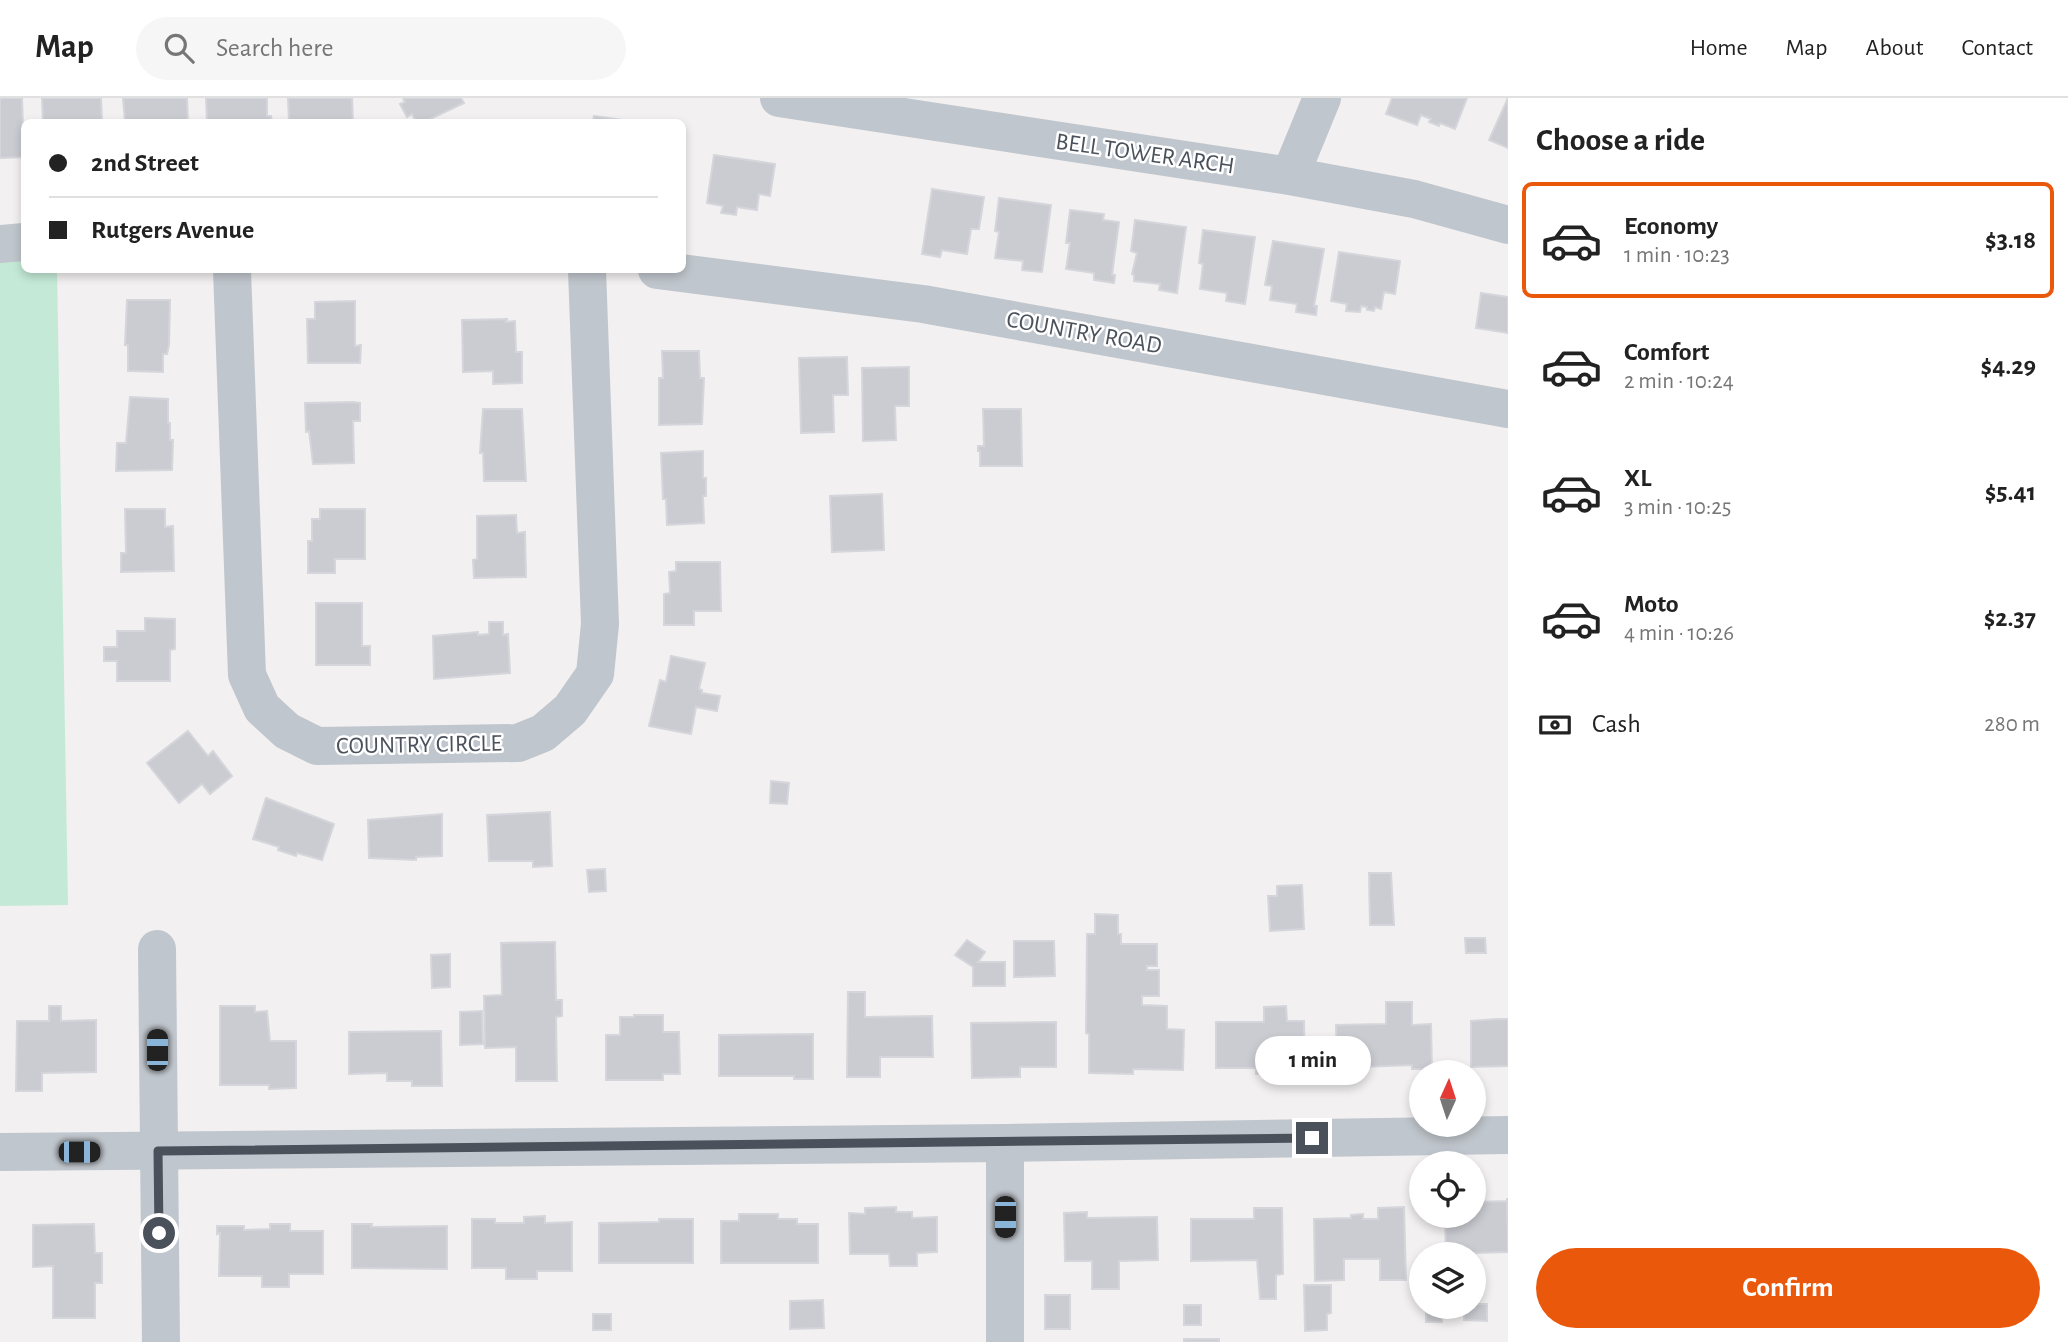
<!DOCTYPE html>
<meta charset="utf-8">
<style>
:root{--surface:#fff;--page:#f6f6f6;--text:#222;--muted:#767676;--line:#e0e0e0;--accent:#ea580c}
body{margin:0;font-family:"Alegreya Sans",sans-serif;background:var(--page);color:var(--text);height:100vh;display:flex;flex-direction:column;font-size:26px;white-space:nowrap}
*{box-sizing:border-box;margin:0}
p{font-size:23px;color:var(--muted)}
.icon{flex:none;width:38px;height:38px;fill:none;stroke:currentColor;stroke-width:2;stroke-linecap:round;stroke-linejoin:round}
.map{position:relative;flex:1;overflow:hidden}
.details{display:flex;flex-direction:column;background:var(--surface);width:560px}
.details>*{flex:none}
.top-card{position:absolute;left:21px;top:21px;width:665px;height:154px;border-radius:10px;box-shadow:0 4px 10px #0003;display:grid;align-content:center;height:154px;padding:0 28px;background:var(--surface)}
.needle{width:46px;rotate:3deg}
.tools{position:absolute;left:1409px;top:962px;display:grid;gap:14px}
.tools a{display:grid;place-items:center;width:77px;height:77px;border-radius:50%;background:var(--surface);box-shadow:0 4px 10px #0003;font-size:35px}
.end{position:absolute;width:32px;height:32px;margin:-16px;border:9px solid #4a515b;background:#fff;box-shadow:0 0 0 4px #fff}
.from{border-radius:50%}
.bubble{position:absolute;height:49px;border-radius:24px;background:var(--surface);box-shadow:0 4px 10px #0003;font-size:23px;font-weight:700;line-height:49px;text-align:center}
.car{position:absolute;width:21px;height:42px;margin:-21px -10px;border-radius:9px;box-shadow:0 0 5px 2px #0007;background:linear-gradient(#222 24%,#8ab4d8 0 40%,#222 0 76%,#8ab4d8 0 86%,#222 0)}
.top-card b{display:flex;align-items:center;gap:24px;height:66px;font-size:26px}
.top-card b+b{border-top:2px solid var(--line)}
.top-card i{width:18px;height:18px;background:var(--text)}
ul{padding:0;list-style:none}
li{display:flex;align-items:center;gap:21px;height:116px;margin:0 14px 10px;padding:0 14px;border:4px solid transparent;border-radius:10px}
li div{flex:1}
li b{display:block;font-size:26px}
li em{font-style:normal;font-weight:700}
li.active{border-color:var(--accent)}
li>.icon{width:63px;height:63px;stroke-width:1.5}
h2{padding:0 28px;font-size:32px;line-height:84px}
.pay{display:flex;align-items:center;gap:18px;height:77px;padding:0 28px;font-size:26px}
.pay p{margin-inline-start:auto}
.button{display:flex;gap:14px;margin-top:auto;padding:14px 28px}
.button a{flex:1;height:80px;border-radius:42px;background:var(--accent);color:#fff;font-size:28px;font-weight:700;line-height:80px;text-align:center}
header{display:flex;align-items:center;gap:42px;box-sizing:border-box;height:98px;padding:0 35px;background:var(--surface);border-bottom:2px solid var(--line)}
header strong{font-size:33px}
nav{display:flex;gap:38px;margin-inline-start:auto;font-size:24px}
.search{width:490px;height:63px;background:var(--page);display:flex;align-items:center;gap:18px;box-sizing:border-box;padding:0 24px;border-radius:38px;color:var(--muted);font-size:26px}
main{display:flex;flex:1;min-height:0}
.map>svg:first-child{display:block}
.green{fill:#c4ead7}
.building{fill:#cbccd2;stroke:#d5d6db;stroke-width:2}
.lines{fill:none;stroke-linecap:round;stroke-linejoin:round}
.minor{stroke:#c0c6cd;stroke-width:38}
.route{stroke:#4a515b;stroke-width:9}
.labels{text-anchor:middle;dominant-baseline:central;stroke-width:5;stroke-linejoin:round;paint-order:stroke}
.street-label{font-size:24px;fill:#4a515b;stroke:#fff}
</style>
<header>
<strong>Map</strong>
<div class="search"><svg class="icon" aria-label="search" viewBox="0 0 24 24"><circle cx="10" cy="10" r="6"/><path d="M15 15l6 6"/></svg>Search here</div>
<nav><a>Home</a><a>Map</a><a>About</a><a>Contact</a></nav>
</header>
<main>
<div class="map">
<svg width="1508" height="1244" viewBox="0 0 1508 1244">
<rect width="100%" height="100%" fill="#f2f0f0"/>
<path class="green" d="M24 161V172H57L68 807 0 808V163Z"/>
<g class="building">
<path d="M0 0H22L24 59 0 60Z"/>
<path d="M42 0H101L102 24H43Z"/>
<path d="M123 0H187L188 24H125Z"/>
<path d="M206 0H267V18H271L272 24H207Z"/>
<path d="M288 0H352L353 24H289Z"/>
<path d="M403 0H461L464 5 424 24H416L412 16 407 19 400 6 405 4Z"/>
<path d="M1392 0H1467L1455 31 1440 25 1439 28 1429 24 1431 21 1421 17 1417 27 1386 16Z"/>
<path d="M1508 0V50L1489 42Z"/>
<path d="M594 18 637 24H593Z"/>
<path d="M714 57 775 66 770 98 759 96 757 112 737 109 736 117 721 115 723 108 707 105Z"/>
<path d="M932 91 984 99 979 131H971L967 156 942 152 940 159 922 156Z"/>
<path d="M999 100 1051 107 1042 174 1022 172 1023 163 995 160 999 134 995 133Z"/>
<path d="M1070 112 1104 116 1103 122 1119 124 1112 177H1115L1114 185 1094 182V175L1066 171 1070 145H1066Z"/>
<path d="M1135 122 1186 129 1177 195 1159 192 1160 186 1134 183V177L1132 176 1137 155 1131 153Z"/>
<path d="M1203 132 1255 139 1245 206 1226 203 1227 195 1200 191 1203 166 1199 165Z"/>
<path d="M1273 143 1324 151 1314 208H1317L1316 217 1296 214 1297 206 1270 202 1272 188 1265 187Z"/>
<path d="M1339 154 1400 163 1395 196 1384 194 1381 211 1375 209 1374 213 1367 212V209L1361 208 1360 214 1346 213 1347 206 1331 203Z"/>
<path d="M1481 195 1508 199V235L1476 230Z"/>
<path d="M127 202H170L169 247 167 256H163V274L128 273V247H125Z"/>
<path d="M355 203V248L361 247 360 265H308L307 221H315V204Z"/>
<path d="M507 221 506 224 515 223 516 254H522V285L493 286V273L463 274 462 222Z"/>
<path d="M662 253H699L700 280H704L702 326 659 327V280H663Z"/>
<path d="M847 259 848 297H833L834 334 801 335 799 260Z"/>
<path d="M909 269V308H895L896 342 863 343 862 270Z"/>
<path d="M130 299 168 301V325H170V342H173L172 372 116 373 117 345H126Z"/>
<path d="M352 304 360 305V323H353L354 365 313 366 309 333 306 334 305 305Z"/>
<path d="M483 311H522L526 383H484L483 355H480Z"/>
<path d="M983 311H1021L1022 368H980V353H978V348H984Z"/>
<path d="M703 353V380H706V398H703L704 425 667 427 666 401H663L661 355Z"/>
<path d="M882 396 884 452 832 454 830 398Z"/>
<path d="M125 411H165V429L173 428 174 473 121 474V455H126Z"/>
<path d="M320 411H365V461H335V475H308V443H312V421H320Z"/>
<path d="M516 417 517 435 525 434 526 479 474 480 473 462 477 461V418Z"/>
<path d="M676 464H720L721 513H694V527H664V496L670 495 669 474 676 473Z"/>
<path d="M316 505H362V548H370V567H316Z"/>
<path d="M145 520 175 521V551L170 552V583H117V563H104V549H117V533H145Z"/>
<path d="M489 524H503V537L508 536 510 575 434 581 433 538 478 534V537L489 536Z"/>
<path d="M671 558 705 565 699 591 702 592V595L720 598 717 613 696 609 691 636 649 628 660 582 666 584Z"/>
<path d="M188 633 208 658 213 653 232 678 210 696 202 686 179 705 147 665Z"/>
<path d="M771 683 789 685 787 706 770 705Z"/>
<path d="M266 700 334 726 322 762 297 755 296 758 278 752 279 749 253 741Z"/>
<path d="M550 714 552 768 533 769V763H489L487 717Z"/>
<path d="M442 716V758L416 759V762L369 760 368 722Z"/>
<path d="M605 771 606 793 589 794 587 772Z"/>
<path d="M1369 775H1391L1394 827H1370Z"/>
<path d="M1302 787 1304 831 1270 833 1268 798H1277V788Z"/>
<path d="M1095 816 1118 817V836H1121V846H1157V868H1147V872H1159V898H1142V907L1167 908V931L1184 932 1183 972 1133 971V976L1089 975V936L1086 935 1087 836H1095Z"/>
<path d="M1465 840H1485L1486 855H1466Z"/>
<path d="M967 842 985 854 978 864H1005V888H973V869L955 857Z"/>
<path d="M1014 843H1054L1055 878 1014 879Z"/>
<path d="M555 844 556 902H562V918L556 919 557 983H516V949L485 950 484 898 502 897 501 845Z"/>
<path d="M450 856V889L432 890 431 857Z"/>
<path d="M848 894H865V919L932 918 933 959H880V979H847Z"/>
<path d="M1386 904H1412V927L1431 926 1432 971H1412V967L1337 970 1336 927 1386 926Z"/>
<path d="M49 908H61V923L96 922V974L42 975V993H16L17 923H49Z"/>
<path d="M220 908H255V914L267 913 270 943H296V990L269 991V987H220Z"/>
<path d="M1286 908 1287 923H1304L1305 980 1281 981V976H1256V970H1216V924H1264V909Z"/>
<path d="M482 913 483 946 460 947V914Z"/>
<path d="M634 917H663V934H679L680 976H663V982H606V937H620V919H634Z"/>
<path d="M1498 921H1508V968L1471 969V923Z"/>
<path d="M1056 924V969H1020V979L972 980 971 925Z"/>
<path d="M441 933 442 988H412V983H387V975L349 976V934Z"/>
<path d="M813 936V981H794V978H719V937Z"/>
<path d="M1507 1100 1508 1154 1446 1156 1445 1118H1474V1111H1480V1104L1507 1103Z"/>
<path d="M896 1109V1114H912V1120L937 1119V1154L917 1155V1168H890L889 1156H850L849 1115 865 1116V1110Z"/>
<path d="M1404 1109 1406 1182H1380V1161H1344V1182L1315 1183 1314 1121 1351 1120V1117L1363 1116V1121H1378V1110Z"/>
<path d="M1254 1110H1282L1283 1176 1276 1177V1201H1260L1257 1162 1191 1163V1121H1254Z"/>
<path d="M1087 1114V1120L1157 1119 1158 1162 1119 1163V1191H1092V1163H1065L1064 1115Z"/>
<path d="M739 1116H778V1121H797V1126H818V1165H721V1123H739Z"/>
<path d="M545 1118V1125L572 1124V1173H537V1181H506V1170H472V1121H495V1125H524V1119Z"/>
<path d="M659 1121H693V1165H599V1125L659 1124Z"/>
<path d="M94 1126 95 1155H102V1185H95V1220H53V1168L33 1169V1127Z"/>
<path d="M270 1126H290V1133H323V1176H289V1189H262V1178H219L220 1135 217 1136V1128H244V1132L270 1131Z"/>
<path d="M352 1126H372L371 1129 447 1128V1171L352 1170Z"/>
<path d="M1304 1187H1331V1215L1327 1216V1232L1305 1233Z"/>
<rect x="1045" y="1197" width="25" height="34"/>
<path d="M823 1202 824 1230 790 1231V1203Z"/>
<path d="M1474 1206H1487V1223L1464 1222V1209H1474Z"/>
<rect x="1184" y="1207" width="17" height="20"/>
<path d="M1426 1209H1441L1442 1224H1426Z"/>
<rect x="593" y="1216" width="18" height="16"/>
<rect x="1184" y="1241" width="35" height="3"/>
</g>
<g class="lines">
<g class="minor">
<path d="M779 0 1290 78 1414 101 1508 127"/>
<path d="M1290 78 1322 0"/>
<path d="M0 146 24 144"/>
<path d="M232 172 247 577 262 610 287 633 317 648 518 645 543 635 570 612 595 576 600 526 587 172"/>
<path d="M657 172 923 206 1508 311"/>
<path d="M157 851 161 1244"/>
<path d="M1005 1045V1244"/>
<path d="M0 1054 1005 1045 1508 1037"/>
</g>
</g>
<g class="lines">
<path class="route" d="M159 1135 158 1053 1312 1040"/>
</g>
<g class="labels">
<g class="street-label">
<text transform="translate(1145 56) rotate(8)">BELL TOWER ARCH</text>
<text transform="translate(1084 235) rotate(10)">COUNTRY ROAD</text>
<text transform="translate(419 647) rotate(-1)">COUNTRY CIRCLE</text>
</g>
</g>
</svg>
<div class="tools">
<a><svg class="needle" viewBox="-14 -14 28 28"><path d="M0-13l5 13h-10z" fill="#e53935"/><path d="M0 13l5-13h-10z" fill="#767676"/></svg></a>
<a><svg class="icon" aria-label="locate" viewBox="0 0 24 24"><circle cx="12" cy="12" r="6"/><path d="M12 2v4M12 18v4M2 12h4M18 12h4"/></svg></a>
<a><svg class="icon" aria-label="layers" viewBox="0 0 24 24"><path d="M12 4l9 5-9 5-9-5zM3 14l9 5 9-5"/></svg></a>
</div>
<i class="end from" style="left:159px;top:1135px"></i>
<i class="end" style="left:1312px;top:1040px"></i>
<div class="bubble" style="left:1255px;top:938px;width:116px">1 min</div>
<i class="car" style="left:157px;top:952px;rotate:0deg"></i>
<i class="car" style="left:79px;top:1054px;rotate:90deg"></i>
<i class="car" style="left:1005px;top:1119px;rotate:180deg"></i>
<div class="top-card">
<b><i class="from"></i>2nd Street</b>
<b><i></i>Rutgers Avenue</b>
</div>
</div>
<section class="details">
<h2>Choose a ride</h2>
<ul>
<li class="active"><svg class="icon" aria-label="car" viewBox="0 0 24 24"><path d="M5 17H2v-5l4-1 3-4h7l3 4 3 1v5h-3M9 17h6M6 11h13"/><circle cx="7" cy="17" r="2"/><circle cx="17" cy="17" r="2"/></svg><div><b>Economy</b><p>1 min · 10:23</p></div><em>$3.18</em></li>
<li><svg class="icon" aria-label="car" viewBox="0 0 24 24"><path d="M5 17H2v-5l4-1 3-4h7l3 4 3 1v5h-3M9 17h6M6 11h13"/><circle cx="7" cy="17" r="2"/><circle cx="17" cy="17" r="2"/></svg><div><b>Comfort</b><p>2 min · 10:24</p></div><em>$4.29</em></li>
<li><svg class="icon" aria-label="car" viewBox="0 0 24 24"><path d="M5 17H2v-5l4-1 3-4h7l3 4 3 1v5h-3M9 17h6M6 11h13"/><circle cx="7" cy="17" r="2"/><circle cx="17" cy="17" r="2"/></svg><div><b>XL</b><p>3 min · 10:25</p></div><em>$5.41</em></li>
<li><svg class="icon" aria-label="car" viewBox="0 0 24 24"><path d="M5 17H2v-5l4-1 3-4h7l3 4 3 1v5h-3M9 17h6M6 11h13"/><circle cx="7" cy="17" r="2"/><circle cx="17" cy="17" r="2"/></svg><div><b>Moto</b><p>4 min · 10:26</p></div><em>$2.37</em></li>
</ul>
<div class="pay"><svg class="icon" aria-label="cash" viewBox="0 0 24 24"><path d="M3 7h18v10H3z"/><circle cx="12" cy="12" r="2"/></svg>Cash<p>280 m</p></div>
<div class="button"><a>Confirm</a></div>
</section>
</main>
